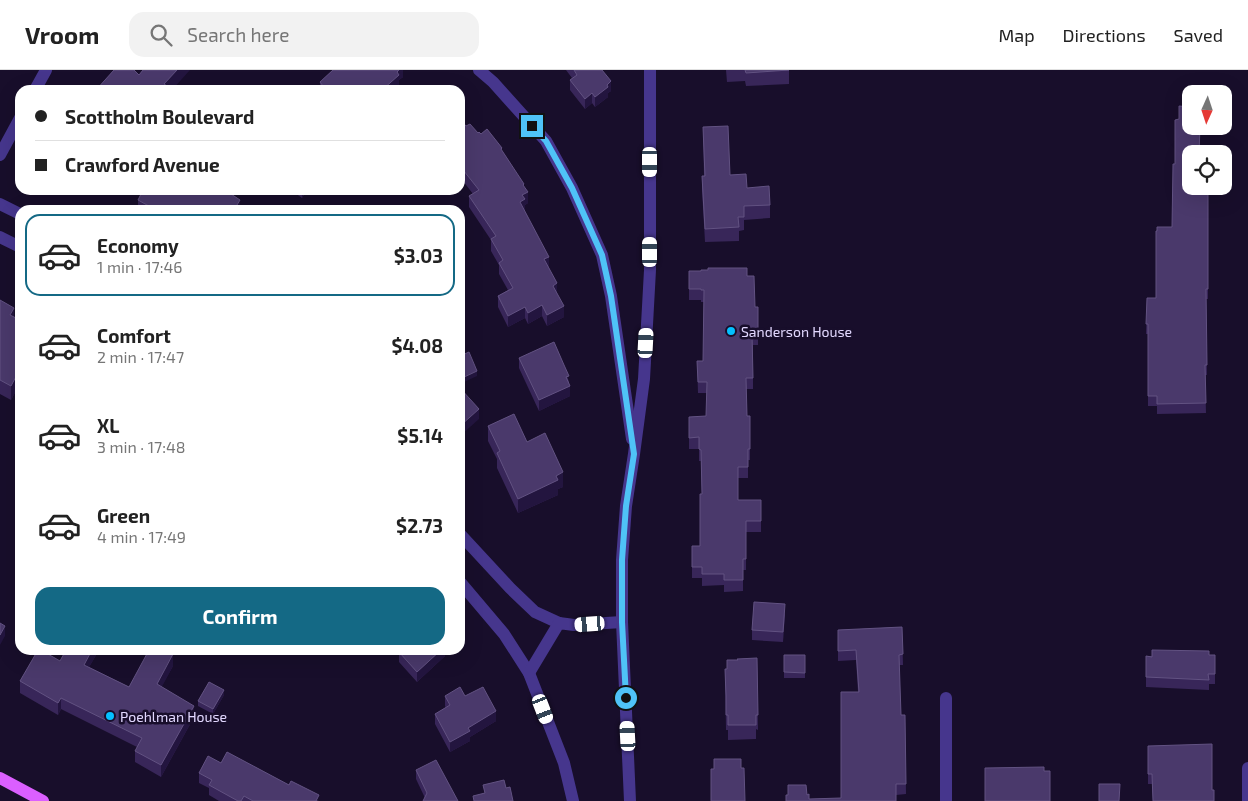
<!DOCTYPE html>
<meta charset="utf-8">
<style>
:root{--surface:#fff;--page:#f2f2f2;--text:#222;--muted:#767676;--line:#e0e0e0;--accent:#146985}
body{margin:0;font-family:"Exo 2",sans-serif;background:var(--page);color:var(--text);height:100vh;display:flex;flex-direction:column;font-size:19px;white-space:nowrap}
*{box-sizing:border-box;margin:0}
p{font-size:16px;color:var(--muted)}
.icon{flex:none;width:28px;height:28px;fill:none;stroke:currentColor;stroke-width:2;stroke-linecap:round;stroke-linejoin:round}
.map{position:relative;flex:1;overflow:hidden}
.side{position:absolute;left:15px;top:135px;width:450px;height:450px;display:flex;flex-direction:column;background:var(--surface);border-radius:15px;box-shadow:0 5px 20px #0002}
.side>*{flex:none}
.banner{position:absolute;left:15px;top:15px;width:450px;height:110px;border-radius:15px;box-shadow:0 5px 20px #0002;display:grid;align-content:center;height:110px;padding:0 20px;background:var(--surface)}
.needle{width:32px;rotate:183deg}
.buttons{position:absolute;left:1182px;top:15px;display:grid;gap:10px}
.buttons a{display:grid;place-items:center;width:50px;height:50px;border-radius:10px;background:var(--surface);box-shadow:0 5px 20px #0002;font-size:25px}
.end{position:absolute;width:22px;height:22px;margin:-11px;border:6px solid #4fc3f7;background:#111;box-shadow:0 0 0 2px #111}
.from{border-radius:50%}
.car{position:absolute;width:15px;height:30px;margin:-15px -8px;border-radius:6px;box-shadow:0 0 4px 1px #0007;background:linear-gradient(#fff 24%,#345 0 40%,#fff 0 76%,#345 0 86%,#fff 0)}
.banner b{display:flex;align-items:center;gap:18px;height:48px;font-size:19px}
.banner b+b{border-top:1px solid var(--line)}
.banner i{width:12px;height:12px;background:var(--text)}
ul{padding:9px 0 0;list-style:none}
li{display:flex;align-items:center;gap:15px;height:82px;margin:0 10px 8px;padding:0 10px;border:2px solid transparent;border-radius:15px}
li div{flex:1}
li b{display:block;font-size:19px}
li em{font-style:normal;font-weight:700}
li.active{border-color:var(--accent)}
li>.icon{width:45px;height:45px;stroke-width:1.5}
.cta{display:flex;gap:10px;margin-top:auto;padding:10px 20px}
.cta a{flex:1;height:58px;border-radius:15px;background:var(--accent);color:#fff;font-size:20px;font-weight:700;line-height:58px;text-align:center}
header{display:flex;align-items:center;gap:30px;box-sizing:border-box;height:70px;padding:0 25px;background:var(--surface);border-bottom:1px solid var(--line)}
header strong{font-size:24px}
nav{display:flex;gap:28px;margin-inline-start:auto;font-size:18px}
.search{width:350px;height:45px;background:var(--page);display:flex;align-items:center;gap:12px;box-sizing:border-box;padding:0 18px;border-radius:15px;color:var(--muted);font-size:19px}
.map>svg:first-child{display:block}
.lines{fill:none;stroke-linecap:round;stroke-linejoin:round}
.minor{stroke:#46368d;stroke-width:12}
.primary{stroke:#db5fff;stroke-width:12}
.wall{fill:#382659}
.shaded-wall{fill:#23153f}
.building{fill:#4a396b;stroke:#625282}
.route{stroke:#4fc3f7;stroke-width:6}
.poi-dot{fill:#04c0ff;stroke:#180e2b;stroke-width:2}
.labels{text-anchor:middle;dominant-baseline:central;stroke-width:5;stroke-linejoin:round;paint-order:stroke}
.poi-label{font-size:14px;fill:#e2d8ff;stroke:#180e2b;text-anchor:start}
</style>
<header>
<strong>Vroom</strong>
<div class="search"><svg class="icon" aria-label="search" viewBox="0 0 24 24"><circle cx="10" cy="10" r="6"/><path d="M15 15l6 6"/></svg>Search here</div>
<nav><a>Map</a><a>Directions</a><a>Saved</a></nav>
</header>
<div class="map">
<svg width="1248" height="731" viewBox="0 0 1248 731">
<rect width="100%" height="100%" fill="#180e2b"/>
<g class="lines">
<g class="minor">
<path d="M479 0 493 12 546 71 572 118 602 185 611 226 632 369"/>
<path d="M35 20 46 0"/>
<path d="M0 85 20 48"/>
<path d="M0 134 20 144"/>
<path d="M0 167 20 177"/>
<path d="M460 464 510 518 535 542 559 553"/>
<path d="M460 512 504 564 529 603 564 693 573 731"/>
<path d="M529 603 559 553 574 555 622 552"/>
<path d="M946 628V731"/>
<path d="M630 731 622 552V490L626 436 634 384 644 309 650 200V0"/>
<path d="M1248 731V698"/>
</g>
<path class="primary" d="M0 708 43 731"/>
</g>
<g class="wall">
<path d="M403 0V7L399 10V15L393 20H320V12Z"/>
<path d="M566 0H602L611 21 608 23V27L595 37 592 33 585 39 570 20V10L572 8Z"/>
<path d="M726 0H789V14L746 16 745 11 727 12Z"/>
<path d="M460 49 466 56 478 63 502 81 524 116 528 133 525 135V140L524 141 549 198 564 247 547 256 542 246 528 254 525 248 508 257 498 237V226L508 220 499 204V195L491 181V170L469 137V126L473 124 460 107Z"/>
<path d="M1179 49 1191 116H1208V229H1206L1207 305H1205L1206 343 1157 344V336H1148V264H1146L1147 228H1156L1172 157 1175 94Z"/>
<path d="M703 57 730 105 770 135V148L744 150V160L739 161V171L705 172 702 120V106H704Z"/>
<path d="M291 120H307L302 128Z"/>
<path d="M138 130 240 140H138Z"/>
<path d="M689 201 747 206 755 237H758V275H753V319H746L747 346H750V390H748V408H738V430H761V462H746V500H743V521L724 522V515L702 516V508H692V476H700L702 424 701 391H699V379H689V347L706 346 707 323H698L697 291H703L704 232H701V230H689Z"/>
<path d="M0 230 14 247 20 250V316L19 315 11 330 0 324Z"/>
<path d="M519 288 564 297 569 312 570 326 539 341 519 298Z"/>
<path d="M488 356 527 372 563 417 558 419V425L518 443 497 398V389L488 371Z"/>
<path d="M785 544 783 572 752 570V560Z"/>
<path d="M902 557 903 595H899L901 645H905L906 724 896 725V731H786V725H788V715H806L807 725 809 724V729L841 728V622H858L856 590 838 591V560Z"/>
<path d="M66 580H99L89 597 129 617 173 596 161 617 194 647 161 707 135 692V681L137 677 61 639 58 645 20 623V611L60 591Z"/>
<path d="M402 580H449L445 583V586L417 612 399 592V582Z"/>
<rect x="784" y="585" width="21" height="23"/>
<path d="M1215 585V614H1209V620L1146 617V586Z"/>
<path d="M757 588 758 660 756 659V669L728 670V660H726L725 599H727L737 590Z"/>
<path d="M224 625 213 644 198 636V631Z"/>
<path d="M445 626H465L496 651 470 667V671L450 682 435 654V644L446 638 445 636Z"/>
<path d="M1148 676 1212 720 1214 731H1153L1152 714H1148Z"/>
<path d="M221 693 289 715 319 731H219L209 725V718L199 713V703Z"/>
<path d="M416 700 458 731 425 728 416 709Z"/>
</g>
<g class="shaded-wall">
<path d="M177 0H190L172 20H164V14Z"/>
<path d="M399 0H403V7L399 10V15L393 20H382Z"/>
<path d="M611 11V21L608 23V27L595 37V27Z"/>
<path d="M592 23V33L585 39V29Z"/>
<path d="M524 114V124L528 122V133L525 135V140L520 144V132L523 115Z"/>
<path d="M302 120H307L302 128Z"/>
<path d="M240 130V140H234Z"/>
<path d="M549 187V198L544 200V189Z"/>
<path d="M557 213V224L553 216Z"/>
<path d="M542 235V246L528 254V243Z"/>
<path d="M564 236V247L547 256V245Z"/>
<path d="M525 237V248L508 257V246Z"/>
<path d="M14 238V252L10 245Z"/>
<path d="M19 301V315L11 330V316Z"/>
<path d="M477 301V306L460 314V309Z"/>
<path d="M570 316V326L539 341V330Z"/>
<path d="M479 339V349L460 366V356Z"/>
<path d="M563 402V417L558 419V425L518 443V429L556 406Z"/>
<path d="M5 556V566L0 575V565Z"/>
<path d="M92 580H99L84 606V595Z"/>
<path d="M441 580H449L445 583V586L417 612V602Z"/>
<path d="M173 584V596L157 626V614Z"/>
<path d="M224 620V625L213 644V639Z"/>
<path d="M61 628V639L58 645V633Z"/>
<path d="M194 636V647L161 707V695Z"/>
<path d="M496 641V651L470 667V671L450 682V672L468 658Z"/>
</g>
<g class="building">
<path d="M114 0H134L139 5 143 0H177L164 14 170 18 168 20H118L116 18 115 20H96Z"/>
<path d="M333 0H399L397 2 399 5 382 20H326L320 12Z"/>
<path d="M574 0H602L611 11 607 15 608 17 595 27 592 23 585 29 570 10 577 5Z"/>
<path d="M745 0H789L746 3Z"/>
<path d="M431 17 434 20H428Z"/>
<path d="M1179 36 1191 37V56H1200L1199 84H1191V116H1208V219H1206L1207 295H1205L1206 333 1157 334V326H1148V254H1146L1147 228H1156V161H1157V157H1172L1173 94H1175V50L1179 49Z"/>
<path d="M460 49 466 56 470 54 478 63 479 62 481 64 487 59 502 78 501 79 524 114 523 115 528 122 522 125 525 129 520 132 549 187 544 189 557 213 553 216 564 236 547 245 542 235 528 243 525 237 508 246 498 226 513 218 499 193 503 190 491 169 496 166 469 126 479 120 460 96Z"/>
<path d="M728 56 730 105 746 104 747 118 769 116 770 135 744 136V147H738L739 157 705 159 702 106H705L703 57Z"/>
<path d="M143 120H225L240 130 234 140H156L138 130Z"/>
<path d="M708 198H747V206H754L755 237H758V264H752L753 308H746L747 346H750V379H748V397H738V430H761V451H746V489H743V510H724V504H702V497H692V476H700V424H702L701 380 699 379V367L689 368V347L706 346 707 312H698L697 291H703L704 220H701V219H689V201H701V200H708Z"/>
<path d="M0 230 14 238 10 245 20 250V301H19L11 316 0 310Z"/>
<path d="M554 272 564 295 569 306 566 307 570 316 539 330 519 288Z"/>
<path d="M469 282 477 301 460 309V286Z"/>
<path d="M460 318 479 339 460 356Z"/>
<path d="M514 344 527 372 545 363 563 402 556 406 558 410 518 429 497 383 500 381 488 356Z"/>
<path d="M754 532 785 534 783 562 752 560Z"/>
<path d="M0 553 5 556 0 565Z"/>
<path d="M902 557 903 584 899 585 901 645H905L906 714H896V731H786V725H788V715H806L807 725 809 724V729L841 728V622H859L856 580 838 581V560Z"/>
<path d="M38 580H41L60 591 66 580H92L84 595 129 617 149 580H164L173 584 157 614 194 636 161 695 135 681 142 668 61 628 58 633 20 611Z"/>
<path d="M402 580H441L417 602 399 582Z"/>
<path d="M1152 580 1209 581V585H1215V604H1208L1209 610 1146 607V586L1152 587Z"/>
<path d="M784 585H805V603L784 602Z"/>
<path d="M757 588 758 645H756V655H728V645H726V626L725 599H727V590H738L737 589Z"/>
<path d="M209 612 224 620 213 639 198 631Z"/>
<path d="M460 617 465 626 483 617 496 641 468 658 470 661 450 672 435 644 450 635 445 626Z"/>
<path d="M1212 674V720H1214V731H1153L1152 704H1148V676Z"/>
<path d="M227 682 289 715 291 711 319 725 316 731H253L244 726 241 731H238L209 715 212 710 199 703 208 686 221 693Z"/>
<path d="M714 689H741V698H744L745 731H711V699H714Z"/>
<path d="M436 690 458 731H423L427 723 416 700Z"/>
<path d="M1044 697V701H1050V731H985V698Z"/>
<path d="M504 710 506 718 510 717 513 731H474L473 726 485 723 483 715Z"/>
<path d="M1099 714H1120L1119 731H1099Z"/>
</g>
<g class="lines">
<path class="route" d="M532 56 546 71 572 118 602 185 611 226 634 384 626 436 622 490V552L626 628"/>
</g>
<g class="poi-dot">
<circle cx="731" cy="261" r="5"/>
<circle cx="110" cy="646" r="5"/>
</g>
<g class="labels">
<g class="poi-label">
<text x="741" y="261">Sanderson House</text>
<text x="120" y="646">Poehlman House</text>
</g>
</g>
</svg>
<div class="buttons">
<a><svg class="needle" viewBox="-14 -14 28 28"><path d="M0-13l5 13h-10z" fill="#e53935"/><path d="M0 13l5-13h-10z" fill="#767676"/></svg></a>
<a><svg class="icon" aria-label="locate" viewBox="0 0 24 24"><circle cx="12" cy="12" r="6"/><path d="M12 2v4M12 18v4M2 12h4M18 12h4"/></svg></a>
</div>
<i class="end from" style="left:626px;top:628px"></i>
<i class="end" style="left:532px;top:56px"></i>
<i class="car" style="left:650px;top:92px;rotate:180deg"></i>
<i class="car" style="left:650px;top:182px;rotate:0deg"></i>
<i class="car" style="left:646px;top:273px;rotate:3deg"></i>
<i class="car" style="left:590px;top:554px;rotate:266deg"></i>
<i class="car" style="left:543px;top:639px;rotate:159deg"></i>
<i class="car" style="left:628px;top:666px;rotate:357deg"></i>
<div class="banner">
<b><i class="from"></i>Scottholm Boulevard</b>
<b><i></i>Crawford Avenue</b>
</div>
<section class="side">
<ul>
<li class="active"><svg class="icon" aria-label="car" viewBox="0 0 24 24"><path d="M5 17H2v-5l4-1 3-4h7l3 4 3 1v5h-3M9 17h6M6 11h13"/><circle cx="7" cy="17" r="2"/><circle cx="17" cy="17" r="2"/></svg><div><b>Economy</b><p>1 min · 17:46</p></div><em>$3.03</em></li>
<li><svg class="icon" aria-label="car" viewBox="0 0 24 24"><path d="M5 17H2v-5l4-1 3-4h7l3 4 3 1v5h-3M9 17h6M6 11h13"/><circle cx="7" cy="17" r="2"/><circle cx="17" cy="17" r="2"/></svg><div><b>Comfort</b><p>2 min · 17:47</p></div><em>$4.08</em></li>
<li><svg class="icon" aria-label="car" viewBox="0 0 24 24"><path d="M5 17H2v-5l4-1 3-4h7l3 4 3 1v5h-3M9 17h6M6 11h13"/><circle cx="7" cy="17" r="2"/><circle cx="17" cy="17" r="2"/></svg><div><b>XL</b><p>3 min · 17:48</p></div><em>$5.14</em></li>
<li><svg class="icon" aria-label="car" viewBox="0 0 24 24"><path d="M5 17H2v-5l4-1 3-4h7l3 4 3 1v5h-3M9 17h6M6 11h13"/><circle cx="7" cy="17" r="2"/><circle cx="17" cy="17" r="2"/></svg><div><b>Green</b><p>4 min · 17:49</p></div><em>$2.73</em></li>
</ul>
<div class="cta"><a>Confirm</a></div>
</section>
</div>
